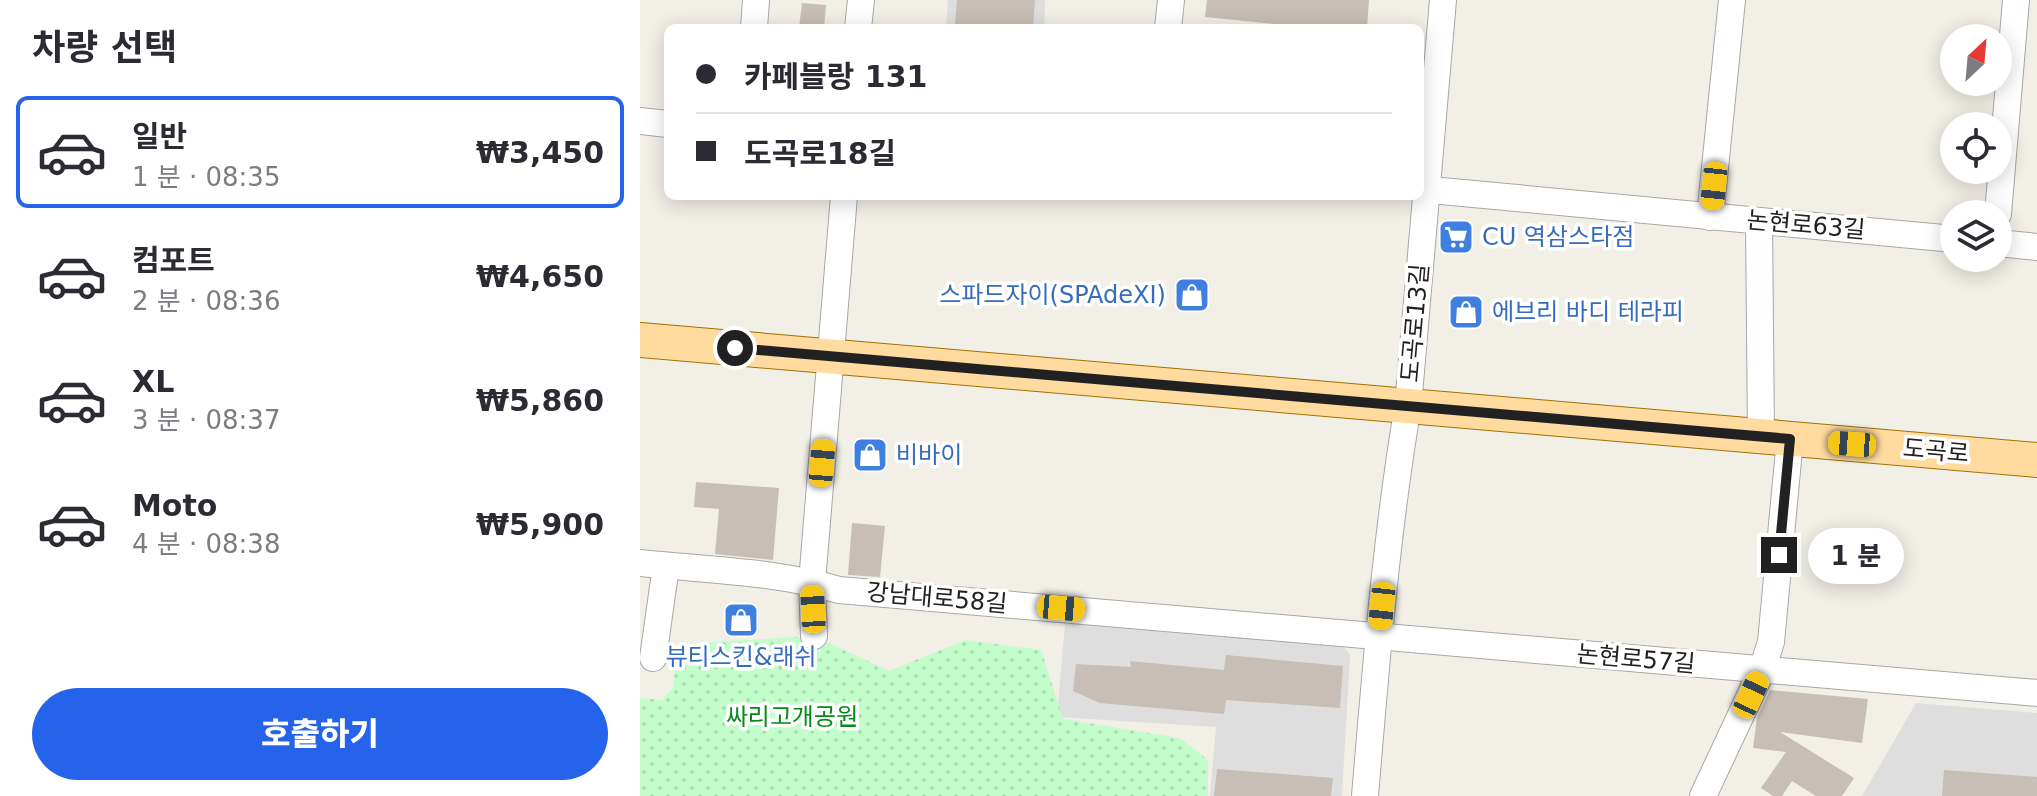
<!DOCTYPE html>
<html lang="ko">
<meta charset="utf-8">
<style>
:root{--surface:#fff;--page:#f2f2f3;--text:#2b2b33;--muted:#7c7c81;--line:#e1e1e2;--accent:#2563eb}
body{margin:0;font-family:"DejaVu Sans","Noto Sans KR",sans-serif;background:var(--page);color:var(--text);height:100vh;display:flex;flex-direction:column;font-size:30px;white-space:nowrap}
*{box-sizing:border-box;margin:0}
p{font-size:26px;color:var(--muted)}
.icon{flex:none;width:44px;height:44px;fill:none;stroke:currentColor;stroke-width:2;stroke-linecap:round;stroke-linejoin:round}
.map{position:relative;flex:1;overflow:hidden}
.side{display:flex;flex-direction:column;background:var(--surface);width:640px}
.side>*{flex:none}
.guide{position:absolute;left:24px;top:24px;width:760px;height:176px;border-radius:12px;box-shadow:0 4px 20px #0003;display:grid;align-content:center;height:176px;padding:0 32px;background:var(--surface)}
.needle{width:52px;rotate:26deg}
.tools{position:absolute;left:1300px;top:24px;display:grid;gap:16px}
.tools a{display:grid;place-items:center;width:72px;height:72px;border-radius:50%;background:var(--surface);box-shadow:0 4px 20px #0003;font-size:40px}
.end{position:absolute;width:36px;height:36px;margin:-18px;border:10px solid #212121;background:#fff;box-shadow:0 0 0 4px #fff}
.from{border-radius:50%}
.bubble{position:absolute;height:56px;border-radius:28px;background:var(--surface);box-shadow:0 4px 20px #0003;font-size:26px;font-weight:800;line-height:56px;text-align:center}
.car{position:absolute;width:24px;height:48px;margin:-24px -12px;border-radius:10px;box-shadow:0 0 6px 2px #0007;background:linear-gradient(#f5c518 24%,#345 0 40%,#f5c518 0 76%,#345 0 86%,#f5c518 0)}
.guide b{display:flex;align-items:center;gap:28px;height:76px;font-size:30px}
.guide b+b{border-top:2px solid var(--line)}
.guide i{width:20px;height:20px;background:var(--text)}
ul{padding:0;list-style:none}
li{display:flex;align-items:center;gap:24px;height:112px;margin:0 16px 12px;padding:0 16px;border:4px solid transparent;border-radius:12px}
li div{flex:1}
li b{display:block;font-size:30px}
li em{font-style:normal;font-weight:800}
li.current{border-color:var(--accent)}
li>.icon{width:72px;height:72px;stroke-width:1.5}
h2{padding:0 32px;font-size:36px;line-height:96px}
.cta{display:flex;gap:16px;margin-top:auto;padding:16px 32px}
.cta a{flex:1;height:92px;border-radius:48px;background:var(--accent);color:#fff;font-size:32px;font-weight:800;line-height:92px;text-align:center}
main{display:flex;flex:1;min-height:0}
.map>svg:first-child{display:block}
.residential{fill:#dfdede}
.park{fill:url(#park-dots)}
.building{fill:#c7beb6}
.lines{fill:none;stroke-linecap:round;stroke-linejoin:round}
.minor-casing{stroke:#a8a8a8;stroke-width:28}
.major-casing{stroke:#9e7300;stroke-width:36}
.minor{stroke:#fff;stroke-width:26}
.major{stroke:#ffdb9f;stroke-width:34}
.route{stroke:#212121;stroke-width:10}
.labels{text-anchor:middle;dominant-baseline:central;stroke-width:7;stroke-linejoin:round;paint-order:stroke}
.street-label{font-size:24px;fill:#212121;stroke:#fff}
.shop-label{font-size:24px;fill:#366cbe;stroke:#fff;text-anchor:start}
.park-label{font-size:24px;fill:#048a17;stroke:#fff}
</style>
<main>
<section class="side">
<h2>차량 선택</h2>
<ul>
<li class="current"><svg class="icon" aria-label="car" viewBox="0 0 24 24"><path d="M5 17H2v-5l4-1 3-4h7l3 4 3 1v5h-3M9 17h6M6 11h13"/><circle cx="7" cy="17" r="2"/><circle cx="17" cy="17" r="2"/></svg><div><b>일반</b><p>1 분 · 08:35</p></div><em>₩3,450</em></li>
<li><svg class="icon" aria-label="car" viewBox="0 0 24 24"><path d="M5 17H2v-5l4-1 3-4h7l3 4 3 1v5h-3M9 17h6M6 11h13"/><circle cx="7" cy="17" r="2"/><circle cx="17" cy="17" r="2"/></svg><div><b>컴포트</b><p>2 분 · 08:36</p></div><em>₩4,650</em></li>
<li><svg class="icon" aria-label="car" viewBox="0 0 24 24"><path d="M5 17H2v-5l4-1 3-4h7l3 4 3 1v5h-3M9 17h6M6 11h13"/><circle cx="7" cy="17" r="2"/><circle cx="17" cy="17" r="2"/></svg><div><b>XL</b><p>3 분 · 08:37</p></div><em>₩5,860</em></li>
<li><svg class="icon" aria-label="car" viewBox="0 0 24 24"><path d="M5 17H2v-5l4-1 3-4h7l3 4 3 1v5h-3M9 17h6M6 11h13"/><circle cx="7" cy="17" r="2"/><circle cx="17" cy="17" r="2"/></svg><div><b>Moto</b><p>4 분 · 08:38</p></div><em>₩5,900</em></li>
</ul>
<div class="cta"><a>호출하기</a></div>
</section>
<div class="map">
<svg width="1397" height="796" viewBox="0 0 1397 796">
<defs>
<pattern id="park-dots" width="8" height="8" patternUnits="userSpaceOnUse" patternTransform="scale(2)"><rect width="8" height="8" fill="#c3fdcb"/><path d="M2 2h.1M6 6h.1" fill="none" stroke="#a7d9ae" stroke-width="1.8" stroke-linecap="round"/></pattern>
</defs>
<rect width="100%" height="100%" fill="#f2efe7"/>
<g class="residential">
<path d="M308 0H405L404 28H306Z"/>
<path d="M425 623 702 645 710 655 702 796H570L576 727 417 717Z"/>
<path d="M1276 703 1397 713V796H1222Z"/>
</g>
<path class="park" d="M174 636 249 671 325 640 401 650 423 719 540 738 568 760V796H0V698L22 700 33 688 38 644Z"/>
<g class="building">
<path d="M317 0H395L393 28 315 25Z"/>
<path d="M567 0H729L727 28H675L565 17Z"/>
<path d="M162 3 186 5 184 28H159Z"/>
<path d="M56 482 139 488 133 560 75 554 79 509 54 507Z"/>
<path d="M212 523 245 526 240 577 208 575Z"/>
<path d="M586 655 703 666 700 708 586 700 584 714 460 703 433 691 436 664 491 667 490 661 584 670Z"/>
<path d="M1130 690 1228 699 1222 743 1140 732 1214 778 1202 796H1176L1152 781 1142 796H1133L1121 788 1146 752 1113 748 1117 718Z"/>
<path d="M577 769 693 778 691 796H574Z"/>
<path d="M1304 770 1397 777V796H1302Z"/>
</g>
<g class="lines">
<defs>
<g id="minor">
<path d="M114 28 116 0"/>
<path d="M218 28 221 0"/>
<path d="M528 28 531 0"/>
<path d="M0 121 28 124"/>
<path d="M780 189 1314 239"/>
<path d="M1358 214 1376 0"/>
<path d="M1070 217 1092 0"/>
<path d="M1119 221 1121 437"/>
<path d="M1358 243 1397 247"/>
<path d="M0 563C67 570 134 571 199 590L1397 693"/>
<path d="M174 636 172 582 204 196"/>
<path d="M13 658 26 566"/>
<path d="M725 796C736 666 746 535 768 406L803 0"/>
<path d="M1063 796 1122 670 1131 642 1150 439"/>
</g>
<path id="major" d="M0 340 1397 460"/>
</defs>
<use href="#minor" class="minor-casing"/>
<use href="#major" class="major-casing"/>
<use href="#minor" class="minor"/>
<use href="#major" class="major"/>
</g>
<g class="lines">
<path class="route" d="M95 348 1150 439 1139 555"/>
</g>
<defs>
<symbol id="supermarket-square" viewBox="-11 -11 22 22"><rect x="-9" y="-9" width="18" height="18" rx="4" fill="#3f7fe0" stroke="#fff"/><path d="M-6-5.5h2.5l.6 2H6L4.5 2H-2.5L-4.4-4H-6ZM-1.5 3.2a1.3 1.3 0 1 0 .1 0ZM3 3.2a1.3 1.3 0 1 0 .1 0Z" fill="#fff"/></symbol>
<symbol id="shop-square" viewBox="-11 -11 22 22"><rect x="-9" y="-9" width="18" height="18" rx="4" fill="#3f7fe0" stroke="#fff"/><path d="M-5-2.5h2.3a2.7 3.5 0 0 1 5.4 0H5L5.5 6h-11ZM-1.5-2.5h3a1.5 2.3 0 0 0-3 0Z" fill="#fff"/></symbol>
</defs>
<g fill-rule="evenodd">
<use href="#supermarket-square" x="796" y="217" width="40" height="40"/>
<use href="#shop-square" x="532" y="275" width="40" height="40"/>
<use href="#shop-square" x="806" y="292" width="40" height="40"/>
<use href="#shop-square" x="210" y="435" width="40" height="40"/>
<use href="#shop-square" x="81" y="600" width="40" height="40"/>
</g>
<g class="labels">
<g class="street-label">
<text transform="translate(1166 225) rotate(5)">논현로63길</text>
<text transform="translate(775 323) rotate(-85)">도곡로13길</text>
<text transform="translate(1296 451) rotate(5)">도곡로</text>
<text transform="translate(297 598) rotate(5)">강남대로58길</text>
<text transform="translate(996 659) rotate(5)">논현로57길</text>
</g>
<g class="shop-label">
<text x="842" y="237">CU 역삼스타점</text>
<text x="526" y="295" text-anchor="end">스파드자이(SPAdeXI)</text>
<text x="852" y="312">에브리 바디 테라피</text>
<text x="256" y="455">비바이</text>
<text x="101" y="657" text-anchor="middle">뷰티스킨&amp;래쉬</text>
</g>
<g class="park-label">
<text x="152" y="717">싸리고개공원</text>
</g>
</g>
</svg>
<div class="tools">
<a><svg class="needle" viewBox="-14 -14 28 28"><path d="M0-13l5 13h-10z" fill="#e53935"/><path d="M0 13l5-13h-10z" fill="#7c7c81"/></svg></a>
<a><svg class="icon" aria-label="locate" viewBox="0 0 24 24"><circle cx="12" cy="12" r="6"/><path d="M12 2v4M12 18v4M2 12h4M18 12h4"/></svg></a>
<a><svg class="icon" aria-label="layers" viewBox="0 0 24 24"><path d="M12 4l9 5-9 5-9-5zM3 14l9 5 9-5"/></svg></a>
</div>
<i class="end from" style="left:95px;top:348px"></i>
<i class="end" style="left:1139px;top:555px"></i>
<div class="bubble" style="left:1168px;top:528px;width:96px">1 분</div>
<i class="car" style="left:1074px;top:186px;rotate:186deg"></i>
<i class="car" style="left:1212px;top:444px;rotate:274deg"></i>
<i class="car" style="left:182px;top:463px;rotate:5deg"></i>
<i class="car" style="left:742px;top:606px;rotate:186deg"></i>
<i class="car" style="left:421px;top:608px;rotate:95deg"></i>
<i class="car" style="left:173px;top:609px;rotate:357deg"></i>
<i class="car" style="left:1111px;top:695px;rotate:25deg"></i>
<div class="guide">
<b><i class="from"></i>카페블랑 131</b>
<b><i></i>도곡로18길</b>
</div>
</div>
</main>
